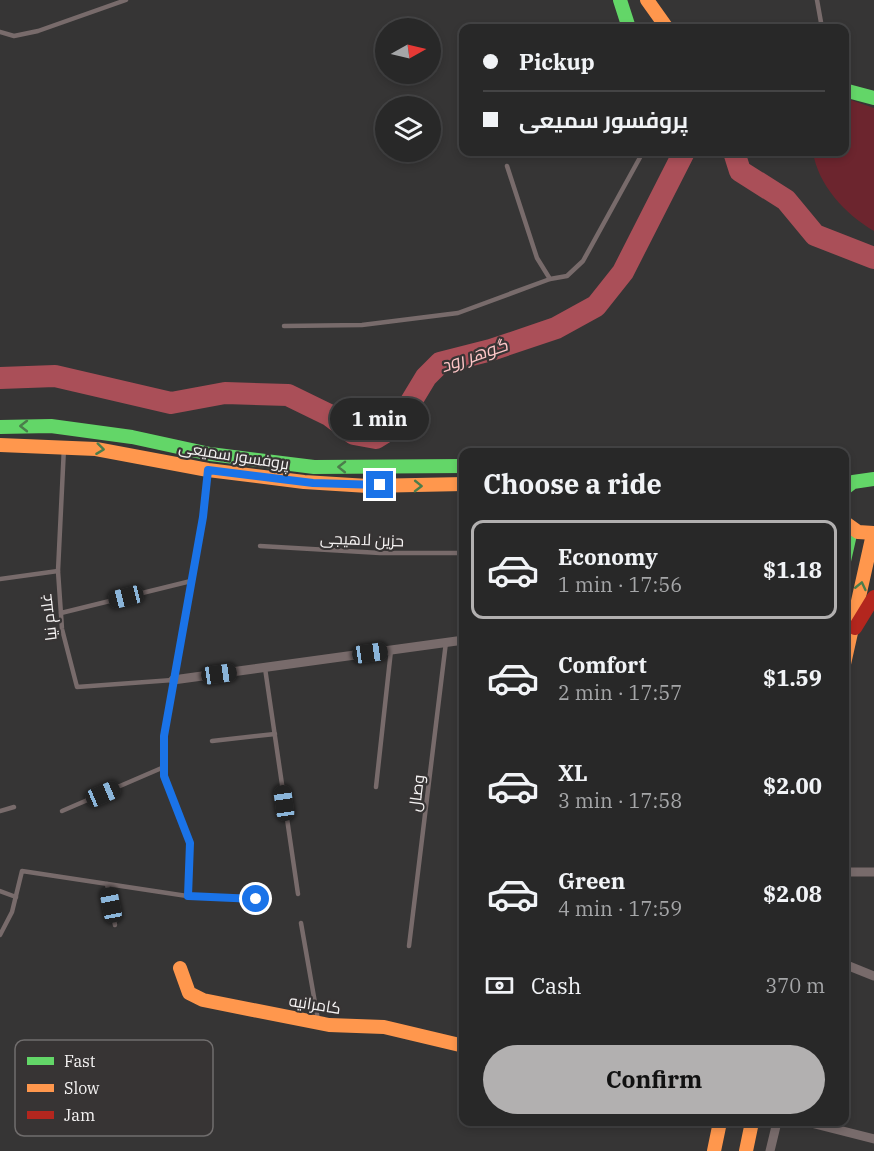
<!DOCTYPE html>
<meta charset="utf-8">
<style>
:root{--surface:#282828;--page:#303030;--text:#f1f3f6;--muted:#a5a6a8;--line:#444445;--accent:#b2b0b0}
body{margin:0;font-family:"IBM Plex Serif",Cairo,serif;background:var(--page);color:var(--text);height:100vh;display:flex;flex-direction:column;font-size:22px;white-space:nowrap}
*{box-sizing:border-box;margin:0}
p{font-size:20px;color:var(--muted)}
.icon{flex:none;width:33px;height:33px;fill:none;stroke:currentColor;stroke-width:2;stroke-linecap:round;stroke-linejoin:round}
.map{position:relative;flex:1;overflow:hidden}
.details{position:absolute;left:459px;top:448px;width:390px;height:678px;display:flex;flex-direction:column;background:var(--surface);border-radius:12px;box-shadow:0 3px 9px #0003,0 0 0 2px var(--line)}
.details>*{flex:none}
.guide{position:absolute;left:459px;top:24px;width:390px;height:132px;border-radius:12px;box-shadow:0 3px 9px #0003,0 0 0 2px var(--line);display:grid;align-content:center;height:132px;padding:0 24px;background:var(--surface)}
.needle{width:39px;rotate:82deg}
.fabs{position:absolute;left:375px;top:18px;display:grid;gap:12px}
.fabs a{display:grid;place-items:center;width:66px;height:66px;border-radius:50%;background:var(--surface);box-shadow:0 3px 9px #0003,0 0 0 2px var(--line);font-size:30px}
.end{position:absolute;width:27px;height:27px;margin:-14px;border:8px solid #1a73e8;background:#fff;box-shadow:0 0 0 3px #fff}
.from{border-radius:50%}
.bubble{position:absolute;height:42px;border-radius:21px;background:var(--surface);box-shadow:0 3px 9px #0003,0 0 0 2px var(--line);font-size:20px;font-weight:700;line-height:42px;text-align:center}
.car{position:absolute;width:18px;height:36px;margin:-18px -9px;border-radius:8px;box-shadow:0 0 4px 2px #0007;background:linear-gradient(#222 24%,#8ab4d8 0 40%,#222 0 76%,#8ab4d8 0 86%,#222 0)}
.guide b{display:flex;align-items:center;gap:21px;height:57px;font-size:22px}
.guide b+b{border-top:2px solid var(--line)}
.guide i{width:15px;height:15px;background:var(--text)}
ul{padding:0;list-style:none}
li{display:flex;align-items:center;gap:18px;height:99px;margin:0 12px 9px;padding:0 12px;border:3px solid transparent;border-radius:12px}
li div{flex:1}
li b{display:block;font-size:22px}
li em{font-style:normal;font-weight:700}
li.on{border-color:var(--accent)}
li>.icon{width:54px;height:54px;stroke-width:1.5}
h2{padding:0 24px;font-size:27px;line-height:72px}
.pay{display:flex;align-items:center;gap:15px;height:66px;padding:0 24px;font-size:22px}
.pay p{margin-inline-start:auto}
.primary-button{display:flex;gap:12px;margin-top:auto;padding:12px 24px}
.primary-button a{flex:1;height:69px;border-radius:36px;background:var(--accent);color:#111;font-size:24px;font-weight:700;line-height:69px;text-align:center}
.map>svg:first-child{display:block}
.green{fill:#6c252e}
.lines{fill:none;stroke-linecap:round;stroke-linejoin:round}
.river{stroke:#aa4f58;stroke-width:22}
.lane{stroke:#786b6b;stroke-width:4.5}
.street{stroke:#786b6b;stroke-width:9}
.fast{stroke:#63d668;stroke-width:14}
.slow{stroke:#ff974d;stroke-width:14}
.jam{stroke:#b3261e;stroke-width:14}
.oneway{stroke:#4b7d4b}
.route{stroke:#1a73e8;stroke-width:8}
.labels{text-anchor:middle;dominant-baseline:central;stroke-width:4.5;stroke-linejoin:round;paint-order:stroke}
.street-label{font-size:16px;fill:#f5f3f3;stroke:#373434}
.water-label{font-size:18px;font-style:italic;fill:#fdc6c7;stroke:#373434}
.key{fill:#373434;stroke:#706d6d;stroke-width:1.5}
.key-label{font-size:16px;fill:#f5f3f3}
</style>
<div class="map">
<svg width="874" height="1151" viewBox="0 0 874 1151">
<rect width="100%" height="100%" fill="#363535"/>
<path class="green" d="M845 98 874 108V231C845 214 818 185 813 152H844Z"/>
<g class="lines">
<g class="river">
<path d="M734 152 740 171 786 200 815 235 874 258"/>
<path d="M0 378 55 376 171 403 225 393 288 395 329 415 354 434 376 438 397 425 426 377 440 363 491 350 556 328 596 306 623 272 684 152"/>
</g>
<g class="lane">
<path d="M817 0 822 28"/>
<path d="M0 32 14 36 38 31 126 0"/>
<path d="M507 166 537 258 550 279 567 276 583 261 643 152"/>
<path d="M284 326 362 325 458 313 550 279"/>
<path d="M64 447 58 571 62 629 77 687 173 680"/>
<path d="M260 546 380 553H464"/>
<path d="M0 579 58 571"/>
<path d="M61 613 191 581"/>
<path d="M265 668 298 894"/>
<path d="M212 741 275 734"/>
<path d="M376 787 391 650"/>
<path d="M0 811 14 807"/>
<path d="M62 811 164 767"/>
<path d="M107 884 115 925"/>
<path d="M0 891 16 897"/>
<path d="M187 896 190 843 164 776V736L203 517 208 473"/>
<path d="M301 923 318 1020"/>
<path d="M0 935 12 912 22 871 187 896 256 899"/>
<path d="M409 946 446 642"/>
</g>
<g class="street">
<path d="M173 680 464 640"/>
<path d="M844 872H874"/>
<path d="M844 964 874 976"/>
<path d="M807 1122 874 1139"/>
<path d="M770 1151 777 1122"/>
</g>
<g class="fast">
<path d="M620 0 629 28"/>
<path d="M844 90 874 98"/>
<path d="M0 427 51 426 132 437 210 454 314 467 464 466"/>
<path d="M844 489 853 482 874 479"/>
<path d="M844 561 851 530"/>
</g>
<g class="slow">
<path d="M647 0 667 28"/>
<path d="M0 445 96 449 208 470 304 482 368 486 464 484"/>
<path d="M844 522 858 532 874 533"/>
<path d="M844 664 873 534"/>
<path d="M180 968 189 993 203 1000 329 1025 384 1027 464 1046"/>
<path d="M714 1151 720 1122"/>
<path d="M746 1151 752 1122"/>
</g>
<path class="jam" d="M855 628 874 597"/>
</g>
<defs><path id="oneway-chevron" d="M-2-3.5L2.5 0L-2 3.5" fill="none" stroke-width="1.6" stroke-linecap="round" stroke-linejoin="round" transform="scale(1.5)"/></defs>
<g class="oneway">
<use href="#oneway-chevron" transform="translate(24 426) rotate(180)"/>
<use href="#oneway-chevron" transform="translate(100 449) rotate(7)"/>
<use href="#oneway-chevron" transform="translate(342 467) rotate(-179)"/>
<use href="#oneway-chevron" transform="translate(418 486) rotate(1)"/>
<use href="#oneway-chevron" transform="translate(861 586) rotate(-77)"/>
</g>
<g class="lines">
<path class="route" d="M256 899 188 896 190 843 164 776V736L203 517 208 470 313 483 380 485"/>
</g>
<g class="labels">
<g class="street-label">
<text transform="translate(234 455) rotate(9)">پروفسور سمیعی</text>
<text transform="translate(362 539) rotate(2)">حزین لاهیجی</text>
<text transform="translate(48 617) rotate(-97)">غلام نیا</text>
<text transform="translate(416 793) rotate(-83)">وصال</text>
<text transform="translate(315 1004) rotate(9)">کامرانیه</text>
</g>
<g class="water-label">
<text transform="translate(474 355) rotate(-19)">گوهر رود</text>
</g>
</g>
<rect x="15" y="1040" width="198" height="96" rx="9" class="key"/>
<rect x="27" y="1057" width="27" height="8" fill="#63d668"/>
<rect x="27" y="1084" width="27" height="8" fill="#ff974d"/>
<rect x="27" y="1111" width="27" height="8" fill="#b3261e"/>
<g class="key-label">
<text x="64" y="1067">Fast</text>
<text x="64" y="1094">Slow</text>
<text x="64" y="1121">Jam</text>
</g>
</svg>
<div class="fabs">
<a><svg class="needle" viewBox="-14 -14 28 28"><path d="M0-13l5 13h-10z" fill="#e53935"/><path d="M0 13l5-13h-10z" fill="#a5a6a8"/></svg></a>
<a><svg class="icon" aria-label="layers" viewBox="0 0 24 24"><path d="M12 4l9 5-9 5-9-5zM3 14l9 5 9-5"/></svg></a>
</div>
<i class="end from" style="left:256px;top:899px"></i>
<i class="end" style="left:380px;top:485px"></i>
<div class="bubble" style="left:330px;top:398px;width:99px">1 min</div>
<i class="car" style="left:126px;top:597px;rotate:256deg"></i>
<i class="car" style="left:370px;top:653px;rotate:82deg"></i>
<i class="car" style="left:219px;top:674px;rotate:82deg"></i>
<i class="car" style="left:103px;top:794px;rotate:67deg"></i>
<i class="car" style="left:284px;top:803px;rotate:352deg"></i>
<i class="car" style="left:111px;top:905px;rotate:349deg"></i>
<div class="guide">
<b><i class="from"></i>Pickup</b>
<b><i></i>پروفسور سمیعی</b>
</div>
<section class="details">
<h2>Choose a ride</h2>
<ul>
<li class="on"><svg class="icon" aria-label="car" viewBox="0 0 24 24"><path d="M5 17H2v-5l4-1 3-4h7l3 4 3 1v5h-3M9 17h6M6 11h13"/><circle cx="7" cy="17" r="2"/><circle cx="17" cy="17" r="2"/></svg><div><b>Economy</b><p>1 min · 17:56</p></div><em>$1.18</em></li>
<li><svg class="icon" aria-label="car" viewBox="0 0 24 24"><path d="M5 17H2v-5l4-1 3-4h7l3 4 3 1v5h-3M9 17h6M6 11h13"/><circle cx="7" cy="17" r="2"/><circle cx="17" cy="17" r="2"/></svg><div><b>Comfort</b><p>2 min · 17:57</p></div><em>$1.59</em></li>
<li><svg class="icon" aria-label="car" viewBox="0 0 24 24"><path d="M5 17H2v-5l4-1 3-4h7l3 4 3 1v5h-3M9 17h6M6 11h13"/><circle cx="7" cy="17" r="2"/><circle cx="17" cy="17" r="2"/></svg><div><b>XL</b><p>3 min · 17:58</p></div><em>$2.00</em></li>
<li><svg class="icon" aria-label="car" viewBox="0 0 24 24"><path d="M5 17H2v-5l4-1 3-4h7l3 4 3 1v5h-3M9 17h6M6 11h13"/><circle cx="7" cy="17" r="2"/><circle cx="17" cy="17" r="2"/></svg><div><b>Green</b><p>4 min · 17:59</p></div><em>$2.08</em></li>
</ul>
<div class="pay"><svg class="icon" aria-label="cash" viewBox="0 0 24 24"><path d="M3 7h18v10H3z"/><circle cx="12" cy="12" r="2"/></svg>Cash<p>370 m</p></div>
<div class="primary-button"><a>Confirm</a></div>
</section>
</div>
